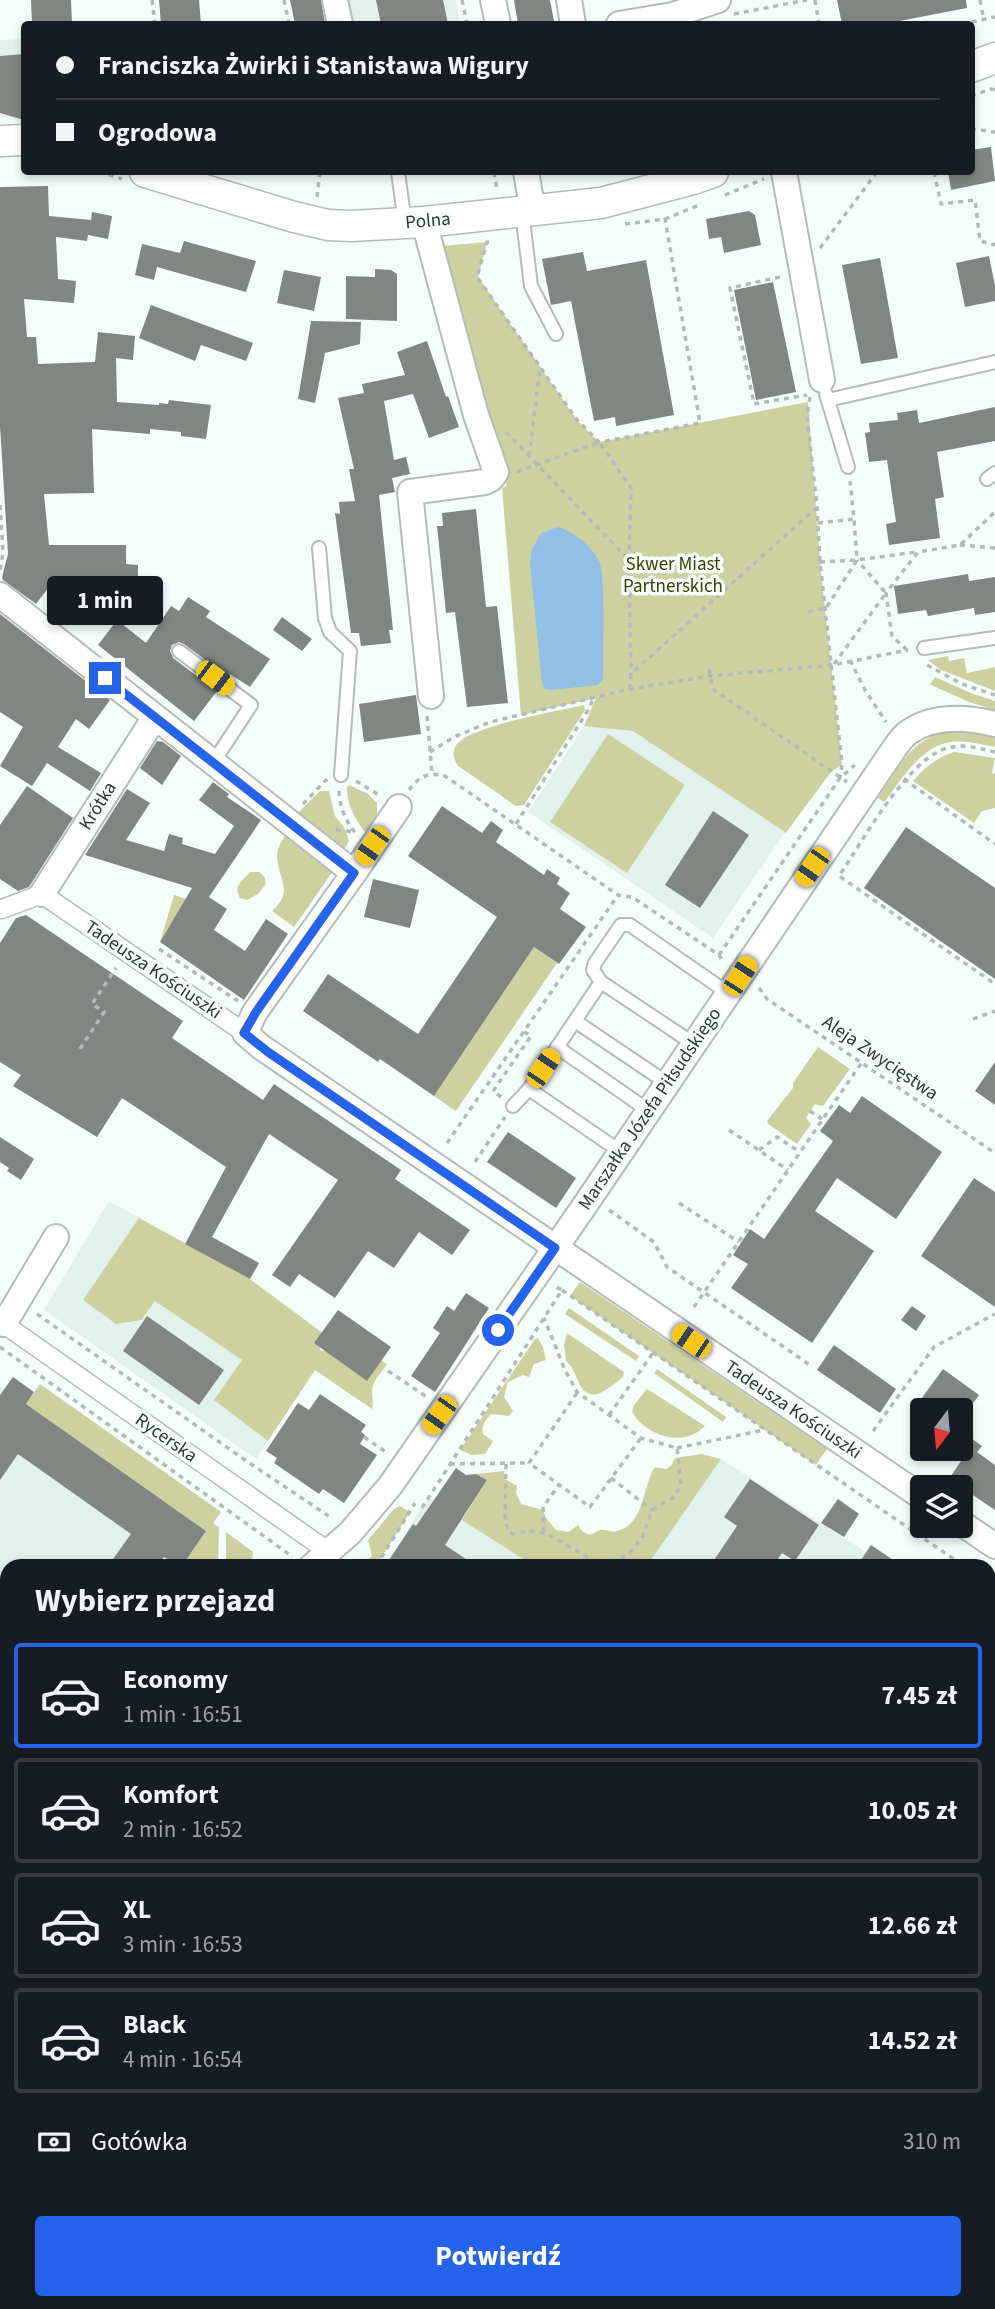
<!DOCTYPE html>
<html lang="pl">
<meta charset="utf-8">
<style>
:root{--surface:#171b24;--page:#242831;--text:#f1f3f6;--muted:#9ea1a6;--line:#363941;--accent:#2563eb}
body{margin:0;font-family:"Source Sans 3",sans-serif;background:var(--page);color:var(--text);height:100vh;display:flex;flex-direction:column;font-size:26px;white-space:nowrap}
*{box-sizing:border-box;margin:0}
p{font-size:23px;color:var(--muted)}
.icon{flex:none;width:38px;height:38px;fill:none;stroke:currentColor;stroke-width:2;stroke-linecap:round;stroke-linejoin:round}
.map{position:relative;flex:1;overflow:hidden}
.drawer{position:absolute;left:0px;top:1559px;width:996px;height:751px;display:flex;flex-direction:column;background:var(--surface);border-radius:21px 21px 0 0;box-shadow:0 4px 10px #0003}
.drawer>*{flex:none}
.hud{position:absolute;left:21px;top:21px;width:954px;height:154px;border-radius:7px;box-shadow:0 4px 10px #0003;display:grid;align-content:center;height:154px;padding:0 35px;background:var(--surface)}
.needle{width:46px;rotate:196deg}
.controls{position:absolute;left:910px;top:1398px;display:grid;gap:14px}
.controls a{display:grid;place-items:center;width:63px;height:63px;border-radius:7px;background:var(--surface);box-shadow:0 4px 10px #0003;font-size:35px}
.end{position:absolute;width:32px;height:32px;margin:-16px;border:9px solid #2563eb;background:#fff;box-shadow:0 0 0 4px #fff}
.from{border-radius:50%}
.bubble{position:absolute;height:49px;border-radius:7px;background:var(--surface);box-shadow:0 4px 10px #0003;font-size:23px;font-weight:700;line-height:49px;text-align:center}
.car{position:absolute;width:21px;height:42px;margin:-21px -10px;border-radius:9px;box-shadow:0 0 5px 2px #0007;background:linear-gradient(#f5c518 24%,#345 0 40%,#f5c518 0 76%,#345 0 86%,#f5c518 0)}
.hud b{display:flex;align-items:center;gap:24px;height:66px;font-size:26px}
.hud b+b{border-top:2px solid var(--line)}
.hud i{width:18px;height:18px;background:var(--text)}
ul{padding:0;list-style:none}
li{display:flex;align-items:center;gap:21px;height:105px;margin:0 14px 10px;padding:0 21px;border:4px solid var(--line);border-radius:7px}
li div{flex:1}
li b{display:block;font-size:26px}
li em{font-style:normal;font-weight:700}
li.selected{border-color:var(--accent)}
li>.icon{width:63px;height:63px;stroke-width:1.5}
h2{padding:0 35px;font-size:32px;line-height:84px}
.pay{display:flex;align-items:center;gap:18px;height:77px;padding:0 35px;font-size:26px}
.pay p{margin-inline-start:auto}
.button{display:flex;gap:14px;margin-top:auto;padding:14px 35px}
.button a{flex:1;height:80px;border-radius:7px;background:var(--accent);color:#fff;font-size:28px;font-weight:700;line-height:80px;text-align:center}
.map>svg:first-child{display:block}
.built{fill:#e1f2ed}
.green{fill:#cdd1a0}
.water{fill:#92bfe5}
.building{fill:#828682}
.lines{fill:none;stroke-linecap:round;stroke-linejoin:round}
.service-casing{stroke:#b4bcb9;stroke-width:16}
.pedestrian-casing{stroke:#b4bcb9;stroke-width:21}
.minor-casing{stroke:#b4bcb9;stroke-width:28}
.tertiary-casing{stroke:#b4bcb9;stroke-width:33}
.primary-casing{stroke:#26828e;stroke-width:42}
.path{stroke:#b3bab8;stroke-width:3.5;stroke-dasharray:5 5;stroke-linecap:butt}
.service{stroke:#fff;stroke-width:12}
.pedestrian{stroke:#fff;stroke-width:18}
.minor{stroke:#fff;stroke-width:24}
.tertiary{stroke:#fff;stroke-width:30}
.primary{stroke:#79ccd8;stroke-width:38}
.route{stroke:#2563eb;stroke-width:9}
.labels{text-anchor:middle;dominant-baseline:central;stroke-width:7;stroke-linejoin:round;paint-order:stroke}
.street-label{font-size:19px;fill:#343736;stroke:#f5fdfb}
.park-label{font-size:19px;fill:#414300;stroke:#f5fdfb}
</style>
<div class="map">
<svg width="995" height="2309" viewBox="0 0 995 2309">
<rect width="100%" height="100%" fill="#f5fdfb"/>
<g class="built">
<path d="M347 0H456L460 24H352Z"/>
<path d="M24 39V123L0 116V40Z"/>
<path d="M584 726 633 730 785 832 713 938 528 812Z"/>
<path d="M109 1201 250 1279 315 1369 256 1459 44 1310Z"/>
<path d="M13 1377 206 1531 182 1566H178L164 1557 157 1566H7V1765L0 1771V1387L4 1390Z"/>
<path d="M721 1459 866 1552 857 1566H647Z"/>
<path d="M428 1497 534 1566H385Z"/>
<path d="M995 1948V2309H499L507 2303H989V1953Z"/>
</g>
<g class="green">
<path d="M487 242 478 277 577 420 599 442 808 402 821 573 842 764 831 772 785 834V832L633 731 584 726 596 698 521 715 502 488 507 486 431 247Z"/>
<path d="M948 656 949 661 964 658 967 673 995 667V691L941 670 928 660Z"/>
<path d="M935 677 973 694 995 701V710L969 702 931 685 929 686Z"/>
<path d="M584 705 585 710 524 805 516 806 458 766C453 758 451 749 459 742 477 725 557 711 584 705Z"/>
<path d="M953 730 995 736V747C979 744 962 739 946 743 919 749 900 782 884 802L878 798C900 766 911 737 953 730Z"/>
<path d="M608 734 685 785 627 873 550 822Z"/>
<path d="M954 752 995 758 992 773 995 774V808L982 811 974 823 913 781C925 767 936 758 954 752Z"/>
<path d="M349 785 368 794 377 803V818L370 831H364C354 817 347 805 347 787Z"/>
<path d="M320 791H329L335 816 344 827 349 841 345 848 339 850 294 813 299 812Z"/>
<path d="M286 834 333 871 294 927 272 911C295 890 278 880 277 856 277 848 282 841 286 834Z"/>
<path d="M251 872H259L265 877 266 884 258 894 247 900 240 898C233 886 242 880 251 872Z"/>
<path d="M174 895 186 899 160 942Z"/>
<path d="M534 947 557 963 456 1111 434 1096Z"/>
<path d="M818 1047 850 1069 823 1106 815 1104 806 1118 811 1124 797 1144 768 1124 767 1121 793 1088V1083Z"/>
<path d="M139 1218 250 1279 324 1334 320 1350 381 1360 387 1364C382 1372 372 1381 372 1391 372 1398 374 1402 372 1409L315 1370 268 1441 214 1400 242 1360 155 1301 141 1320 116 1324 83 1300Z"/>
<path d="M580 1282 827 1449 816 1465 570 1296Z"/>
<path d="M569 1308 639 1356 636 1361 565 1314Z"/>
<path d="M567 1333 624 1372 623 1377C609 1388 589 1408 578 1381 574 1372 573 1367 566 1361L564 1345Z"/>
<path d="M538 1338 543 1347 546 1360 534 1364 529 1377 523 1375 508 1382 504 1397 513 1411 509 1416 491 1414C485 1421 481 1425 483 1434L493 1441 485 1454 472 1455 460 1450 535 1339Z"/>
<path d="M657 1369 726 1417 723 1422 654 1373Z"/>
<path d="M40 1384 221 1512 213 1523 219 1527 218 1566H182L206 1531 26 1404Z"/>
<path d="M647 1389 705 1426C684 1448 647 1437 632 1412L634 1405Z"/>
<path d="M702 1454 721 1459 647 1566H534L462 1520 487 1480 476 1474 504 1471 505 1479 517 1486 516 1493 521 1504 543 1510 546 1518 556 1530 569 1532 578 1525 583 1532 590 1535C594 1534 596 1531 600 1530 605 1529 611 1533 617 1531 645 1524 642 1486 655 1467L666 1469 671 1466 675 1458Z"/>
<path d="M400 1506 410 1512 376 1566H360L372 1556 368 1540 394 1509Z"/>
<path d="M226 1532 253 1552 252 1560H245L244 1564 253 1566H226Z"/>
<path d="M0 1623 7 1628V1724L0 1719Z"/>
<path d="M995 1937V2107L989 2113V1941Z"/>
<path d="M413 2303H456L448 2309H397Z"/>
<path d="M473 2303H528L521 2309H465Z"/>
</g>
<path class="water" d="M558 527C575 533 591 545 599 561 606 574 603 659 603 679L598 685 551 690 544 689 542 683 530 564 531 551 541 533Z"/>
<g class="building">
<path d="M31 0H71L72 24H32Z"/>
<path d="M159 0H199L201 24H161Z"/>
<path d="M290 0H321L325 24H295Z"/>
<path d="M376 0H443L448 24H381Z"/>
<path d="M514 0H550L554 21 536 24H518Z"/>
<path d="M837 0H966L967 8 884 24H842Z"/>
<path d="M24 54V120L0 113V56Z"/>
<path d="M991 147 995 181 951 190 948 172H971V150Z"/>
<path d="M48 186 49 216 91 220 92 212 112 216 108 239 88 235 87 241 56 237 58 279 76 281 74 303 24 299 27 337H36L38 364 95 362 98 332 135 336 133 360 116 358 117 402 159 405V403L168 404 169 400 211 405 206 439 181 436V432L150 429V434L92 429 94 493 44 494 49 545H126V564L138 565V581L110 580 109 586 52 583 36 604 3 580 2 577 8 554 0 426V187Z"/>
<path d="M749 211 755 215 761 245 724 253 721 237 709 239 706 219Z"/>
<path d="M184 241 256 261 246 292 157 267 154 280 135 275 142 244 180 253Z"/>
<path d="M583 252 587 271 646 260 674 415 616 426 615 417 594 421 571 301 551 305 542 259Z"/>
<path d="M989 256 995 286V301L965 307 956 263Z"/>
<path d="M880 258 898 358 861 364 842 265Z"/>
<path d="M375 269 391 270 397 274V321L346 319V276L375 277Z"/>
<path d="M284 270 321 277 314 311 277 303Z"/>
<path d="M773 282 796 392 756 400 734 290Z"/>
<path d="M151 305 253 343 246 361 201 345 195 361 139 338Z"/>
<path d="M311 321 361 322 360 344 325 353 315 403 298 399Z"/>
<path d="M427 341 446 397 448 396 459 427 429 438 413 394 384 401 394 460 406 457 410 474 392 478 395 492 379 495 393 630H389L391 643 361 646 359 633H351L335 513 340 514 339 502 355 501 349 469H354L338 398 364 393 362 384 405 375 397 352Z"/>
<path d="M995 407V441L937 452 944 497 935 499 940 538 889 545 886 524 896 522 887 460 869 462 865 433 870 432 869 423 898 420 897 413 917 410 919 423Z"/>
<path d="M476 509 486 607 497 606 508 703 467 707 455 612 446 613 437 526H443L442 513Z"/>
<path d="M968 574 969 581 995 577V612L975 615 974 608 928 616 926 610 898 614 894 586Z"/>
<path d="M188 597 210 611 206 617 270 659 250 687 230 674 228 677 184 644 179 642 172 645 170 651 173 658 217 691 194 721 98 645 117 620 146 643 171 606 179 611Z"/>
<path d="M0 614 110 700 89 729 76 719 58 747 101 773 90 791 47 763 32 786 0 766 23 727 0 712Z"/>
<path d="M282 617 312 639 302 651 273 630Z"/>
<path d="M416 695 421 734 364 742 359 704Z"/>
<path d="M157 741 163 742 181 756 162 785 140 768Z"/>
<path d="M213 782 229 794 227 797 261 820 209 897 227 909 214 930 245 951 266 919 288 934 244 1000 160 942 192 888 85 855 127 789 150 803 126 840 164 851 169 834 183 838 182 844 215 854 234 826 199 800Z"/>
<path d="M27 786 73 818 29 887 18 891 0 879V825Z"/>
<path d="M442 806 482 833 491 821 503 830 496 842 544 875 547 869 560 878 557 884 570 893 560 909 586 927 559 964 534 947 434 1096 380 1059 378 1062 303 1011 328 974 418 1034 497 917 408 856Z"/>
<path d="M713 811 749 835 700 908 665 885Z"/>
<path d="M906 827 995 888V979L864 888Z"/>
<path d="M373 879 419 890 410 928 364 917Z"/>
<path d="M26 915 183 1021 172 1038 263 1100 274 1084 401 1170 395 1179 470 1230 452 1255 419 1232 394 1268 368 1251 335 1298 299 1274 290 1287 272 1275 338 1180 269 1134 212 1237 259 1263 250 1279 185 1244 226 1167 122 1098 97 1137 13 1086 21 1075 0 1062V943L16 918Z"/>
<path d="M995 1062V1105L975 1091Z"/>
<path d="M862 1096 942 1152 896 1219 837 1178 815 1211 874 1251 812 1343 731 1288 748 1264 733 1255 750 1229 764 1239 833 1141 820 1131 839 1105 850 1113Z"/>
<path d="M508 1132 576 1178 556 1208 487 1162Z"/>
<path d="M0 1137 34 1159 21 1180 7 1171 9 1168 0 1162Z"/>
<path d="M974 1178 995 1192V1307L921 1256Z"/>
<path d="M466 1293 489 1308 435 1392 411 1376 440 1333 433 1328 447 1306 454 1311Z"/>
<path d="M912 1306 926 1316 916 1331 901 1320Z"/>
<path d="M338 1310 391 1347 367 1381 314 1343Z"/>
<path d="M147 1316 224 1370 199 1405 123 1351Z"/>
<path d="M834 1345 896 1389 880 1413 817 1370Z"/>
<path d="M943 1369 979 1395 968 1410H913Z"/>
<path d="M13 1377 34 1392 26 1404 206 1531 182 1566H178L164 1557 157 1566H108L131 1534 18 1454 0 1480V1395Z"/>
<path d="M320 1394 366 1425 361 1432 365 1435 360 1444 377 1455 344 1503 323 1489 319 1494 274 1463 277 1458 266 1451 298 1403 309 1410Z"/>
<path d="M961 1431 982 1446 977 1452 995 1465V1510L949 1479 961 1461Z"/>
<path d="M456 1468 466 1475 476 1474 487 1480 445 1545 476 1566H385L413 1524 416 1526Z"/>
<path d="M750 1479 819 1525 795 1561 782 1553 773 1566H710L737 1526 724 1517Z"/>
<path d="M838 1499 859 1514 844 1537 821 1523Z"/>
<path d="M871 1545 902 1566H857Z"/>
</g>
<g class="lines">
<defs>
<g id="service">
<path d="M398 172 405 223"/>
<path d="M522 212 531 286 556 334"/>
<path d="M826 394 848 467"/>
<path d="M828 400 995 362"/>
<path d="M987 479 995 473"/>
<path d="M319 548 325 618 330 632 350 651 341 775"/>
<path d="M924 648 995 638"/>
<path d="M179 651 251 705 213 763"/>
<path d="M601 982 593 970 595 963 621 925H630L728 993"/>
<path d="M575 1021 667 1083"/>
<path d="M557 1047 649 1111"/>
<path d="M529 1089 621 1152"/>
<path d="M513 1106 529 1089 601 982 694 1044"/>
</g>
<g id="pedestrian">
<path d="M2 909 42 894 245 1033"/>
<path d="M4 1324 329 1552"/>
</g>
<g id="minor">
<path d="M335 0 340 24"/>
<path d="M493 0 498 24"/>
<path d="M569 0 573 24"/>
<path d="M619 24 673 15"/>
<path d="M674 24 673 15 718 0"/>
<path d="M526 172 533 211"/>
<path d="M784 172 822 380"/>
<path d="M424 222 476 415 496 472 491 479 485 482 410 492 431 696"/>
<path d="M0 595 354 873 255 1012 245 1033 261 1047 922 1497"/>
<path d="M354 873 399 807"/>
<path d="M42 894 155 717"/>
<path d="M0 1322 4 1324 56 1237"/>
<path d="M961 1523 995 1546"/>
<path d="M312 1566 350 1533 390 1486 583 1208 894 749C898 743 903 736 909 732 933 715 967 717 995 724"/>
<path d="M0 1811 7 1805"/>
<path d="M0 2198 7 2206"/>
<path d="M316 2303 323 2309"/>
</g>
<g id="tertiary">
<path d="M971 67 995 58"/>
<path d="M0 141 24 140"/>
<path d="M145 172 294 217 328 225 351 226 424 222 601 203 693 179 713 172"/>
</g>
<g id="primary">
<path d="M989 1882 995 1878"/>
<path d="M989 1912 995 1908"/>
<path d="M33 2309 212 2303"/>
<path d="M372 2309 391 2303"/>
</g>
</defs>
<use href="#service" class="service-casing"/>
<use href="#pedestrian" class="pedestrian-casing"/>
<use href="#minor" class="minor-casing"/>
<use href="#tertiary" class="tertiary-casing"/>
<use href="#primary" class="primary-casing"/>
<g class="path">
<path d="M152 0 155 24"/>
<path d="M284 0 289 24"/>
<path d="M462 0 467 24"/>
<path d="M815 0 819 24"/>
<path d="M980 0 984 21"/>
<path d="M734 14 807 0"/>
<path d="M962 24 995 17"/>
<path d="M971 96 991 89 995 90"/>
<path d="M971 129 995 132"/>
<path d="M99 172 122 179"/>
<path d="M494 172 497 190"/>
<path d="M934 172 941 204 975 200 980 241 995 245"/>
<path d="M725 195 764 179"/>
<path d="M317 197 320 172"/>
<path d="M625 224 665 219 702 204"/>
<path d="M489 242H487L477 277 577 420 599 442 612 440 700 423 664 213"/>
<path d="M820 248 877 172"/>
<path d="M780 277 730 288 754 404 807 395"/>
<path d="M810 397 807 415 817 507 820 562 842 764 840 778"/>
<path d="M506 432 629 560 631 674"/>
<path d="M529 456 540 368"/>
<path d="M517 472 599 442 631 488 629 560"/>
<path d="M0 505 3 552 0 572"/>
<path d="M818 523 854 519 850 481"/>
<path d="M960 545 995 548"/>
<path d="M820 562 857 560 916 552"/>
<path d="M808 612 826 608 857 560 854 519"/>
<path d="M907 650 892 636 886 593 918 552 960 545 995 512"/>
<path d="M850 660 865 690 886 722"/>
<path d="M834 664 886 593 857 560"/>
<path d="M927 665 962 684 995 695"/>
<path d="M709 669 713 689 847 782"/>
<path d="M630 689 631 674 816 508"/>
<path d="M427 716 432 773"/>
<path d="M430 752 454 737 490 722 630 689 710 676 833 665 908 650"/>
<path d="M995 752C981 749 966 744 952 747 910 753 863 841 839 876L995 984"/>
<path d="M904 779 995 844"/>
<path d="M356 781 379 795"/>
<path d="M409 790C420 776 427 772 445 776L618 895 632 897 719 955 724 963"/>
<path d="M339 791C340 807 345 821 355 832"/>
<path d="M303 804 327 779"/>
<path d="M516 824 590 707 593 698"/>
<path d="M336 830 355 832"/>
<path d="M159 949 238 1001"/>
<path d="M719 955 840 778 855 765"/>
<path d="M759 988 767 999 995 1153"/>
<path d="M973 1019 995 1011"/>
<path d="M80 1049 104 1012 92 1004 116 968"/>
<path d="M501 1097 493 1091 531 1036 523 1031"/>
<path d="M810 1111 822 1119"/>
<path d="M729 1130 788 1170"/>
<path d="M447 1143 618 895"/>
<path d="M759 1150 777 1137 800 1152"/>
<path d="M475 1162 505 1117"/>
<path d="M679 1203 739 1242"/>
<path d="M609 1210 654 1242 667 1267 810 1365"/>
<path d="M562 1290 964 1566"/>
<path d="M694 1307 862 1062"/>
<path d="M37 1314 245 1460 333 1519"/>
<path d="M0 1347 293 1557"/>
<path d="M388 1371 427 1397"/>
<path d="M577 1393 529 1463 590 1507 641 1438"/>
<path d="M609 1415 653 1353"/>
<path d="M873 1431 934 1347 995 1314"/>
<path d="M364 1437 386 1452"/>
<path d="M677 1448 764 1430"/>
<path d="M450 1464 528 1463"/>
<path d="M506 1464 505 1519 509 1532 513 1534 527 1531 546 1533 598 1563 610 1562 629 1554 643 1536 652 1510 674 1497 681 1485 677 1448 641 1438 577 1392 565 1370 544 1318"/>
<path d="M611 1478 652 1510"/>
<path d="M422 1508 562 1290 554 1286"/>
<path d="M544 1532 543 1507 559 1485"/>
<path d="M360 1566H364"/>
<path d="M376 1566 415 1503"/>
<path d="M989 1584 995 1588"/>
<path d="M0 1839 7 1834"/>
<path d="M989 1846 995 1842"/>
<path d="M989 2137 995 2142"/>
<path d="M989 2173 995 2178"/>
<path d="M274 2303 275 2309"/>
<path d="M867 2309 872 2303"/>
</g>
<use href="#service" class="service"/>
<use href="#pedestrian" class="pedestrian"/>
<use href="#minor" class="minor"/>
<use href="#tertiary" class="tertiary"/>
<use href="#primary" class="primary"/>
</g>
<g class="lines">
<path class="route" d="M105 678 354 873 256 1012 244 1033 268 1052 555 1248 498 1330"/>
</g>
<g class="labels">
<g class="street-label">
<text transform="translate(428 221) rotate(-5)">Polna</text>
<text transform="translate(98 806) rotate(-58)">Krótka</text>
<text transform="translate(153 970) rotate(34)">Tadeusza Kościuszki</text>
<text transform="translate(880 1058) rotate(34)">Aleja Zwycięstwa</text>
<text transform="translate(650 1109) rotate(-56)">Marszałka Józefa Piłsudskiego</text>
<text transform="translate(793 1410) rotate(34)">Tadeusza Kościuszki</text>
<text transform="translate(166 1438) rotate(35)">Rycerska</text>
</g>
<g class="park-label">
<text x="673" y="564">Skwer Miast<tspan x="673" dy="22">Partnerskich</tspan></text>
</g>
</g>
</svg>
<div class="controls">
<a><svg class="needle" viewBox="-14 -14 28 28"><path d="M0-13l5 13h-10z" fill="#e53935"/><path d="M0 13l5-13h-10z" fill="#9ea1a6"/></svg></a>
<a><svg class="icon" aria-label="layers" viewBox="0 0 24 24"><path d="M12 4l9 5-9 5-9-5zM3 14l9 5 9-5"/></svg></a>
</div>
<i class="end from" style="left:498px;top:1330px"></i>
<i class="end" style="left:105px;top:678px"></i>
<div class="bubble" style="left:47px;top:576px;width:116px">1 min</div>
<i class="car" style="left:215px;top:678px;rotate:127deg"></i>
<i class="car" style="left:372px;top:846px;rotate:215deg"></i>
<i class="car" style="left:812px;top:867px;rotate:215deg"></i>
<i class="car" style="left:740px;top:976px;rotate:33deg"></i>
<i class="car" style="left:543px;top:1068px;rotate:34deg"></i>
<i class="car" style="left:691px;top:1341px;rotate:304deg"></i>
<i class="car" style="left:439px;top:1415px;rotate:215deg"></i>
<div class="hud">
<b><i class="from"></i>Franciszka Żwirki i Stanisława Wigury</b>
<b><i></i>Ogrodowa</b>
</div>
<section class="drawer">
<h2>Wybierz przejazd</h2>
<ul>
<li class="selected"><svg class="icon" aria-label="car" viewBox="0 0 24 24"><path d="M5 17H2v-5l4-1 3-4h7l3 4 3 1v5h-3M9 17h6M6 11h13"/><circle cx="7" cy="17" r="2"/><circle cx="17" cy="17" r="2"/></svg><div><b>Economy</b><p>1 min · 16:51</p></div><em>7.45 zł</em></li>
<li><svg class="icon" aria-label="car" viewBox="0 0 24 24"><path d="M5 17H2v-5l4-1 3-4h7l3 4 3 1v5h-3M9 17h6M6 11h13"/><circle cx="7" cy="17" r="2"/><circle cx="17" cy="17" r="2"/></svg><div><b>Komfort</b><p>2 min · 16:52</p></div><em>10.05 zł</em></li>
<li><svg class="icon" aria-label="car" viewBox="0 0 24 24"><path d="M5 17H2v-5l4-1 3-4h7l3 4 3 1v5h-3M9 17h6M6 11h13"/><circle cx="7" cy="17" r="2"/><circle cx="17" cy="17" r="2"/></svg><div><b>XL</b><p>3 min · 16:53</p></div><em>12.66 zł</em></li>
<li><svg class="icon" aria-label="car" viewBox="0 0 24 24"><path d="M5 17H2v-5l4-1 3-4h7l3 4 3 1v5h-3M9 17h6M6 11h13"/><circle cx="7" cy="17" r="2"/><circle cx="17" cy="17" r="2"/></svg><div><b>Black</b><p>4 min · 16:54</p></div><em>14.52 zł</em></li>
</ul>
<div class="pay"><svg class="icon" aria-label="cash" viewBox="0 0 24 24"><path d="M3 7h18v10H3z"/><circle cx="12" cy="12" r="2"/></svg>Gotówka<p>310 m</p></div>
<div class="button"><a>Potwierdź</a></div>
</section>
</div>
